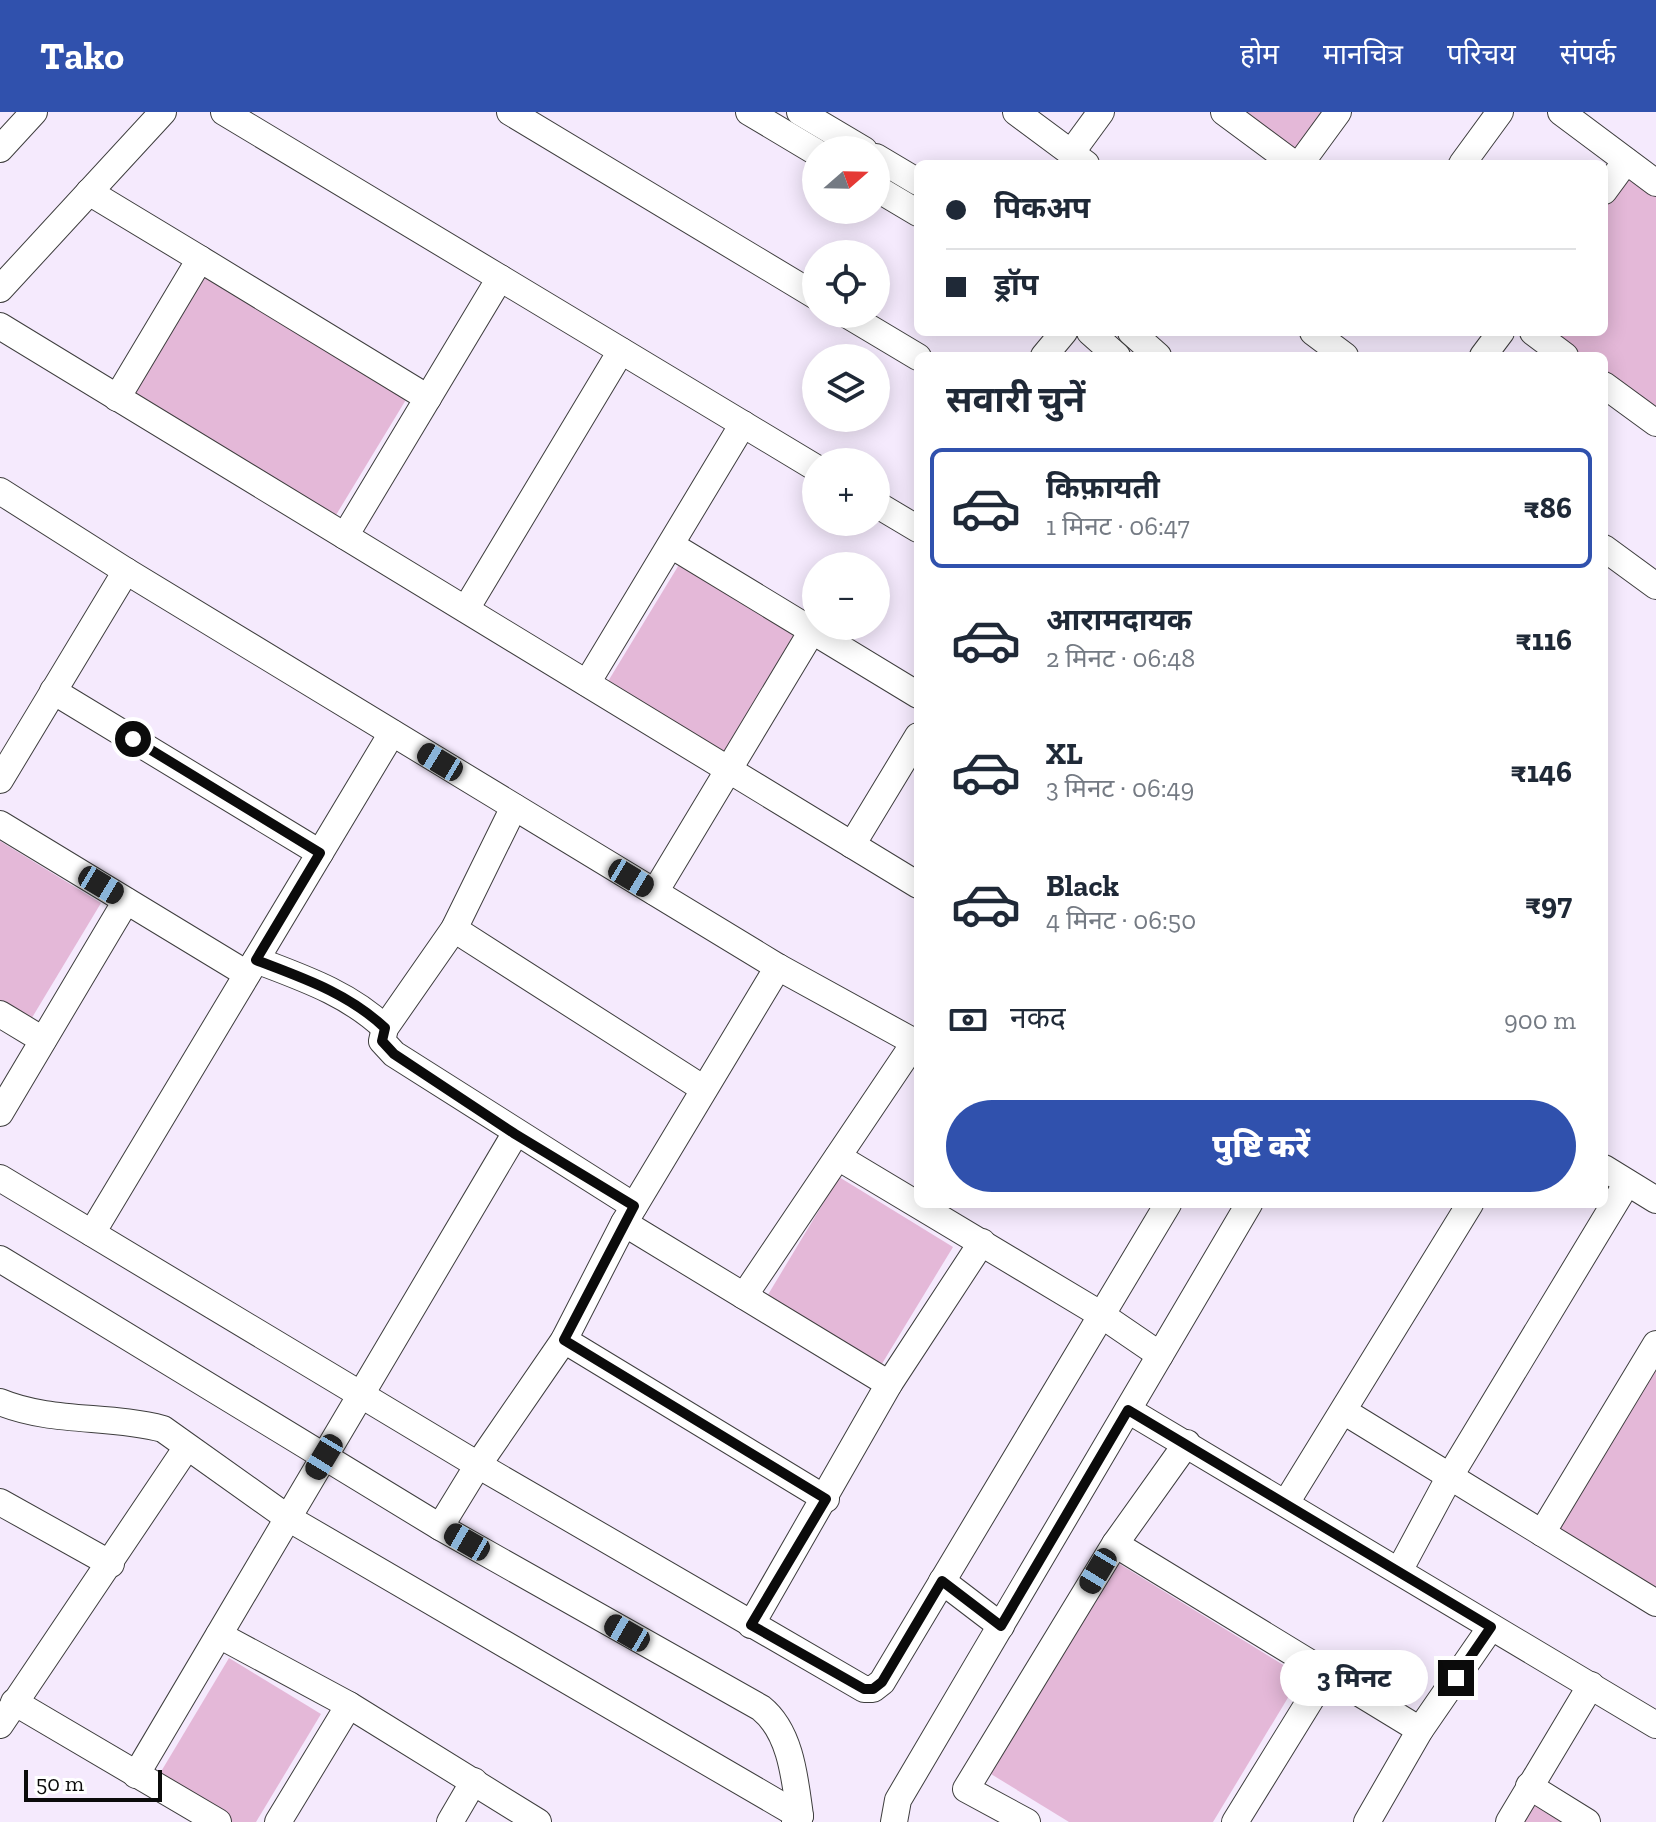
<!DOCTYPE html>
<html lang="hi">
<meta charset="utf-8">
<style>
:root{--surface:#fff;--page:#f2f2f3;--text:#1f2937;--muted:#747a83;--line:#e0e1e3;--accent:#3051ad}
body{margin:0;font-family:"Zilla Slab","Noto Sans Devanagari",serif;background:var(--page);color:var(--text);height:100vh;display:flex;flex-direction:column;font-size:30px;white-space:nowrap}
*{box-sizing:border-box;margin:0}
p{font-size:26px;color:var(--muted)}
.icon{flex:none;width:44px;height:44px;fill:none;stroke:currentColor;stroke-width:2;stroke-linecap:round;stroke-linejoin:round}
.map{position:relative;flex:1;overflow:hidden}
.drawer{position:absolute;left:914px;top:240px;width:694px;height:856px;display:flex;flex-direction:column;background:var(--surface);border-radius:12px;box-shadow:0 4px 20px #0003}
.drawer>*{flex:none}
.banner{position:absolute;left:914px;top:48px;width:694px;height:176px;border-radius:12px;box-shadow:0 4px 20px #0003;display:grid;align-content:center;height:176px;padding:0 32px;background:var(--surface)}
.needle{width:52px;rotate:70deg}
.fabs{position:absolute;left:802px;top:24px;display:grid;gap:16px}
.fabs a{display:grid;place-items:center;width:88px;height:88px;border-radius:50%;background:var(--surface);box-shadow:0 4px 20px #0003;font-size:40px}
.scale{position:absolute;left:24px;bottom:20px;width:138px;box-sizing:border-box;padding-left:8px;border:4px solid #0b0b0b;border-top:0;font-size:22px;line-height:28px;white-space:nowrap;color:#0b0b0b;-webkit-text-stroke:6px #fff;paint-order:stroke}
.end{position:absolute;width:36px;height:36px;margin:-18px;border:10px solid #0b0b0b;background:#fff;box-shadow:0 0 0 4px #fff}
.from{border-radius:50%}
.bubble{position:absolute;height:56px;border-radius:28px;background:var(--surface);box-shadow:0 4px 20px #0003;font-size:26px;font-weight:800;line-height:56px;text-align:center}
.car{position:absolute;width:24px;height:48px;margin:-24px -12px;border-radius:10px;box-shadow:0 0 6px 2px #0007;background:linear-gradient(#222 24%,#8ab4d8 0 40%,#222 0 76%,#8ab4d8 0 86%,#222 0)}
.banner b{display:flex;align-items:center;gap:28px;height:76px;font-size:30px}
.banner b+b{border-top:2px solid var(--line)}
.banner i{width:20px;height:20px;background:var(--text)}
ul{padding:0;list-style:none}
li{display:flex;align-items:center;gap:24px;height:120px;margin:0 16px 12px;padding:0 16px;border:4px solid transparent;border-radius:12px}
li div{flex:1}
li b{display:block;font-size:30px}
li em{font-style:normal;font-weight:800}
li.selected{border-color:var(--accent)}
li>.icon{width:72px;height:72px;stroke-width:1.5}
h2{padding:0 32px;font-size:36px;line-height:96px}
.pay{display:flex;align-items:center;gap:20px;height:88px;padding:0 32px;font-size:30px}
.pay p{margin-inline-start:auto}
.button{display:flex;gap:16px;margin-top:auto;padding:16px 32px}
.button a{flex:1;height:92px;border-radius:48px;background:var(--accent);color:#fff;font-size:32px;font-weight:800;line-height:92px;text-align:center}
header{display:flex;align-items:center;gap:48px;box-sizing:border-box;height:112px;padding:0 40px;background:var(--accent);color:#fff}
header strong{font-size:38px}
nav{display:flex;gap:44px;margin-inline-start:auto;font-size:28px}
.map>svg:first-child{display:block}
.green{fill:#e4b8d8}
.lines{fill:none;stroke-linecap:round;stroke-linejoin:round}
.minor-casing{stroke:#3e3e3e;stroke-width:28}
.minor{stroke:#fff;stroke-width:26}
.route{stroke:#0b0b0b;stroke-width:10}
</style>
<header>
<strong>Tako</strong>
<nav><a>होम</a><a>मानचित्र</a><a>परिचय</a><a>संपर्क</a></nav>
</header>
<div class="map">
<svg width="1656" height="1710" viewBox="0 0 1656 1710">
<rect width="100%" height="100%" fill="#f5eafd"/>
<g class="green">
<path d="M1241 0H1328L1298 42Z"/>
<path d="M1627 61 1656 83V304L1604 265V244H1576L1543 220H1604V93Z"/>
<path d="M204 164 407 286 333 408 131 285Z"/>
<path d="M680 451 795 521 723 641 607 571Z"/>
<path d="M0 729 101 791 30 909 0 890Z"/>
<path d="M839 1065 953 1135 880 1255 766 1186Z"/>
<path d="M1656 1254V1477L1558 1417Z"/>
<path d="M1118 1451 1301 1564 1213 1710H1069L991 1662Z"/>
<path d="M229 1546 321 1602 256 1710H226L156 1668Z"/>
<path d="M1530 1689 1564 1710H1517Z"/>
</g>
<g class="lines">
<defs>
<g id="minor">
<path d="M224 0 816 356"/>
<path d="M510 0 816 184"/>
<path d="M749 0 816 40"/>
<path d="M800 0 864 38"/>
<path d="M1016 0 1086 52"/>
<path d="M1224 0 1294 52"/>
<path d="M1561 0 1656 71"/>
<path d="M0 37 34 0"/>
<path d="M1071 41 1101 0"/>
<path d="M876 45 918 70"/>
<path d="M1300 52 1338 0"/>
<path d="M1462 52 1500 0"/>
<path d="M876 76 918 101"/>
<path d="M1604 79 1626 49"/>
<path d="M89 80 200 147"/>
<path d="M0 177 163 0"/>
<path d="M846 202 918 245"/>
<path d="M0 214 918 773"/>
<path d="M1090 220 1117 244"/>
<path d="M1131 220 1158 244"/>
<path d="M1313 220 1345 244"/>
<path d="M1533 220 1565 244"/>
<path d="M1044 244 1064 220"/>
<path d="M1483 244 1501 220"/>
<path d="M1604 273 1656 311"/>
<path d="M117 286 200 147 428 286"/>
<path d="M0 379 126 459 778 855 918 932"/>
<path d="M876 392 918 417"/>
<path d="M345 424 500 166"/>
<path d="M671 433 918 583"/>
<path d="M1604 436 1656 474"/>
<path d="M466 497 621 239"/>
<path d="M587 571 743 312"/>
<path d="M53 579 320 741"/>
<path d="M0 668 126 459"/>
<path d="M514 695 454 817 385 916 382 929 394 942 634 1094"/>
<path d="M0 712 247 862"/>
<path d="M852 733 918 624"/>
<path d="M655 780 812 519"/>
<path d="M454 817 704 977"/>
<path d="M256 848C303 866 348 881 385 916"/>
<path d="M0 902 43 928"/>
<path d="M0 1001 126 789"/>
<path d="M838 1045 1100 1202 1160 1243"/>
<path d="M1604 1056 1656 1088"/>
<path d="M0 1066 478 1353 864 1577H873L882 1570 1168 1092"/>
<path d="M624 1111 889 1272"/>
<path d="M92 1121 392 621"/>
<path d="M0 1147 440 1415 761 1596C791 1620 795 1667 800 1704"/>
<path d="M744 1184 915 930"/>
<path d="M564 1228 826 1387"/>
<path d="M0 1290C50 1311 111 1303 163 1317L288 1406 800 1704 795 1710"/>
<path d="M1128 1298 1656 1613"/>
<path d="M1345 1300 1656 1491"/>
<path d="M0 1390 111 1452"/>
<path d="M1286 1391 1470 1092"/>
<path d="M440 1415 478 1353 564 1228 624 1111 778 855"/>
<path d="M1542 1421 1656 1232"/>
<path d="M1115 1432 1420 1618"/>
<path d="M1399 1459 1450 1364 1627 1071"/>
<path d="M942 1469 1001 1514"/>
<path d="M751 1513 889 1272 982 1130"/>
<path d="M219 1523 349 1593 538 1710"/>
<path d="M14 1590 218 1710"/>
<path d="M0 1613 187 1335"/>
<path d="M136 1663 515 1022"/>
<path d="M1529 1674 1587 1710"/>
<path d="M278 1710 349 1593"/>
<path d="M450 1710 474 1669"/>
<path d="M894 1710 898 1688 1249 1092"/>
<path d="M1027 1710 966 1677 1115 1432 1187 1331"/>
<path d="M1235 1710 1327 1561"/>
<path d="M1367 1710 1420 1618 1491 1515"/>
<path d="M1509 1710 1591 1573"/>
</g>
</defs>
<use href="#minor" class="minor-casing"/>
<use href="#minor" class="minor"/>
</g>
<g class="lines">
<path class="route" d="M133 627 320 741 256 848C303 866 348 881 385 916L382 929 394 942 515 1022 634 1094 564 1228 826 1387 751 1513 864 1577H873L882 1570 942 1469 1001 1514 1128 1298 1491 1515 1456 1566"/>
</g>
</svg>
<div class="fabs">
<a><svg class="needle" viewBox="-14 -14 28 28"><path d="M0-13l5 13h-10z" fill="#e53935"/><path d="M0 13l5-13h-10z" fill="#747a83"/></svg></a>
<a><svg class="icon" aria-label="locate" viewBox="0 0 24 24"><circle cx="12" cy="12" r="6"/><path d="M12 2v4M12 18v4M2 12h4M18 12h4"/></svg></a>
<a><svg class="icon" aria-label="layers" viewBox="0 0 24 24"><path d="M12 4l9 5-9 5-9-5zM3 14l9 5 9-5"/></svg></a>
<a>+</a>
<a>−</a>
</div>
<div class="scale">50 m</div>
<i class="end from" style="left:133px;top:627px"></i>
<i class="end" style="left:1456px;top:1566px"></i>
<div class="bubble" style="left:1280px;top:1538px;width:148px">3 मिनट</div>
<i class="car" style="left:440px;top:650px;rotate:301deg"></i>
<i class="car" style="left:631px;top:766px;rotate:121deg"></i>
<i class="car" style="left:101px;top:773px;rotate:121deg"></i>
<i class="car" style="left:324px;top:1345px;rotate:211deg"></i>
<i class="car" style="left:467px;top:1430px;rotate:300deg"></i>
<i class="car" style="left:1098px;top:1459px;rotate:211deg"></i>
<i class="car" style="left:627px;top:1521px;rotate:300deg"></i>
<div class="banner">
<b><i class="from"></i>पिकअप</b>
<b><i></i>ड्रॉप</b>
</div>
<section class="drawer">
<h2>सवारी चुनें</h2>
<ul>
<li class="selected"><svg class="icon" aria-label="car" viewBox="0 0 24 24"><path d="M5 17H2v-5l4-1 3-4h7l3 4 3 1v5h-3M9 17h6M6 11h13"/><circle cx="7" cy="17" r="2"/><circle cx="17" cy="17" r="2"/></svg><div><b>किफ़ायती</b><p>1 मिनट · 06:47</p></div><em>₹86</em></li>
<li><svg class="icon" aria-label="car" viewBox="0 0 24 24"><path d="M5 17H2v-5l4-1 3-4h7l3 4 3 1v5h-3M9 17h6M6 11h13"/><circle cx="7" cy="17" r="2"/><circle cx="17" cy="17" r="2"/></svg><div><b>आरामदायक</b><p>2 मिनट · 06:48</p></div><em>₹116</em></li>
<li><svg class="icon" aria-label="car" viewBox="0 0 24 24"><path d="M5 17H2v-5l4-1 3-4h7l3 4 3 1v5h-3M9 17h6M6 11h13"/><circle cx="7" cy="17" r="2"/><circle cx="17" cy="17" r="2"/></svg><div><b>XL</b><p>3 मिनट · 06:49</p></div><em>₹146</em></li>
<li><svg class="icon" aria-label="car" viewBox="0 0 24 24"><path d="M5 17H2v-5l4-1 3-4h7l3 4 3 1v5h-3M9 17h6M6 11h13"/><circle cx="7" cy="17" r="2"/><circle cx="17" cy="17" r="2"/></svg><div><b>Black</b><p>4 मिनट · 06:50</p></div><em>₹97</em></li>
</ul>
<div class="pay"><svg class="icon" aria-label="cash" viewBox="0 0 24 24"><path d="M3 7h18v10H3z"/><circle cx="12" cy="12" r="2"/></svg>नकद<p>900 m</p></div>
<div class="button"><a>पुष्टि करें</a></div>
</section>
</div>
